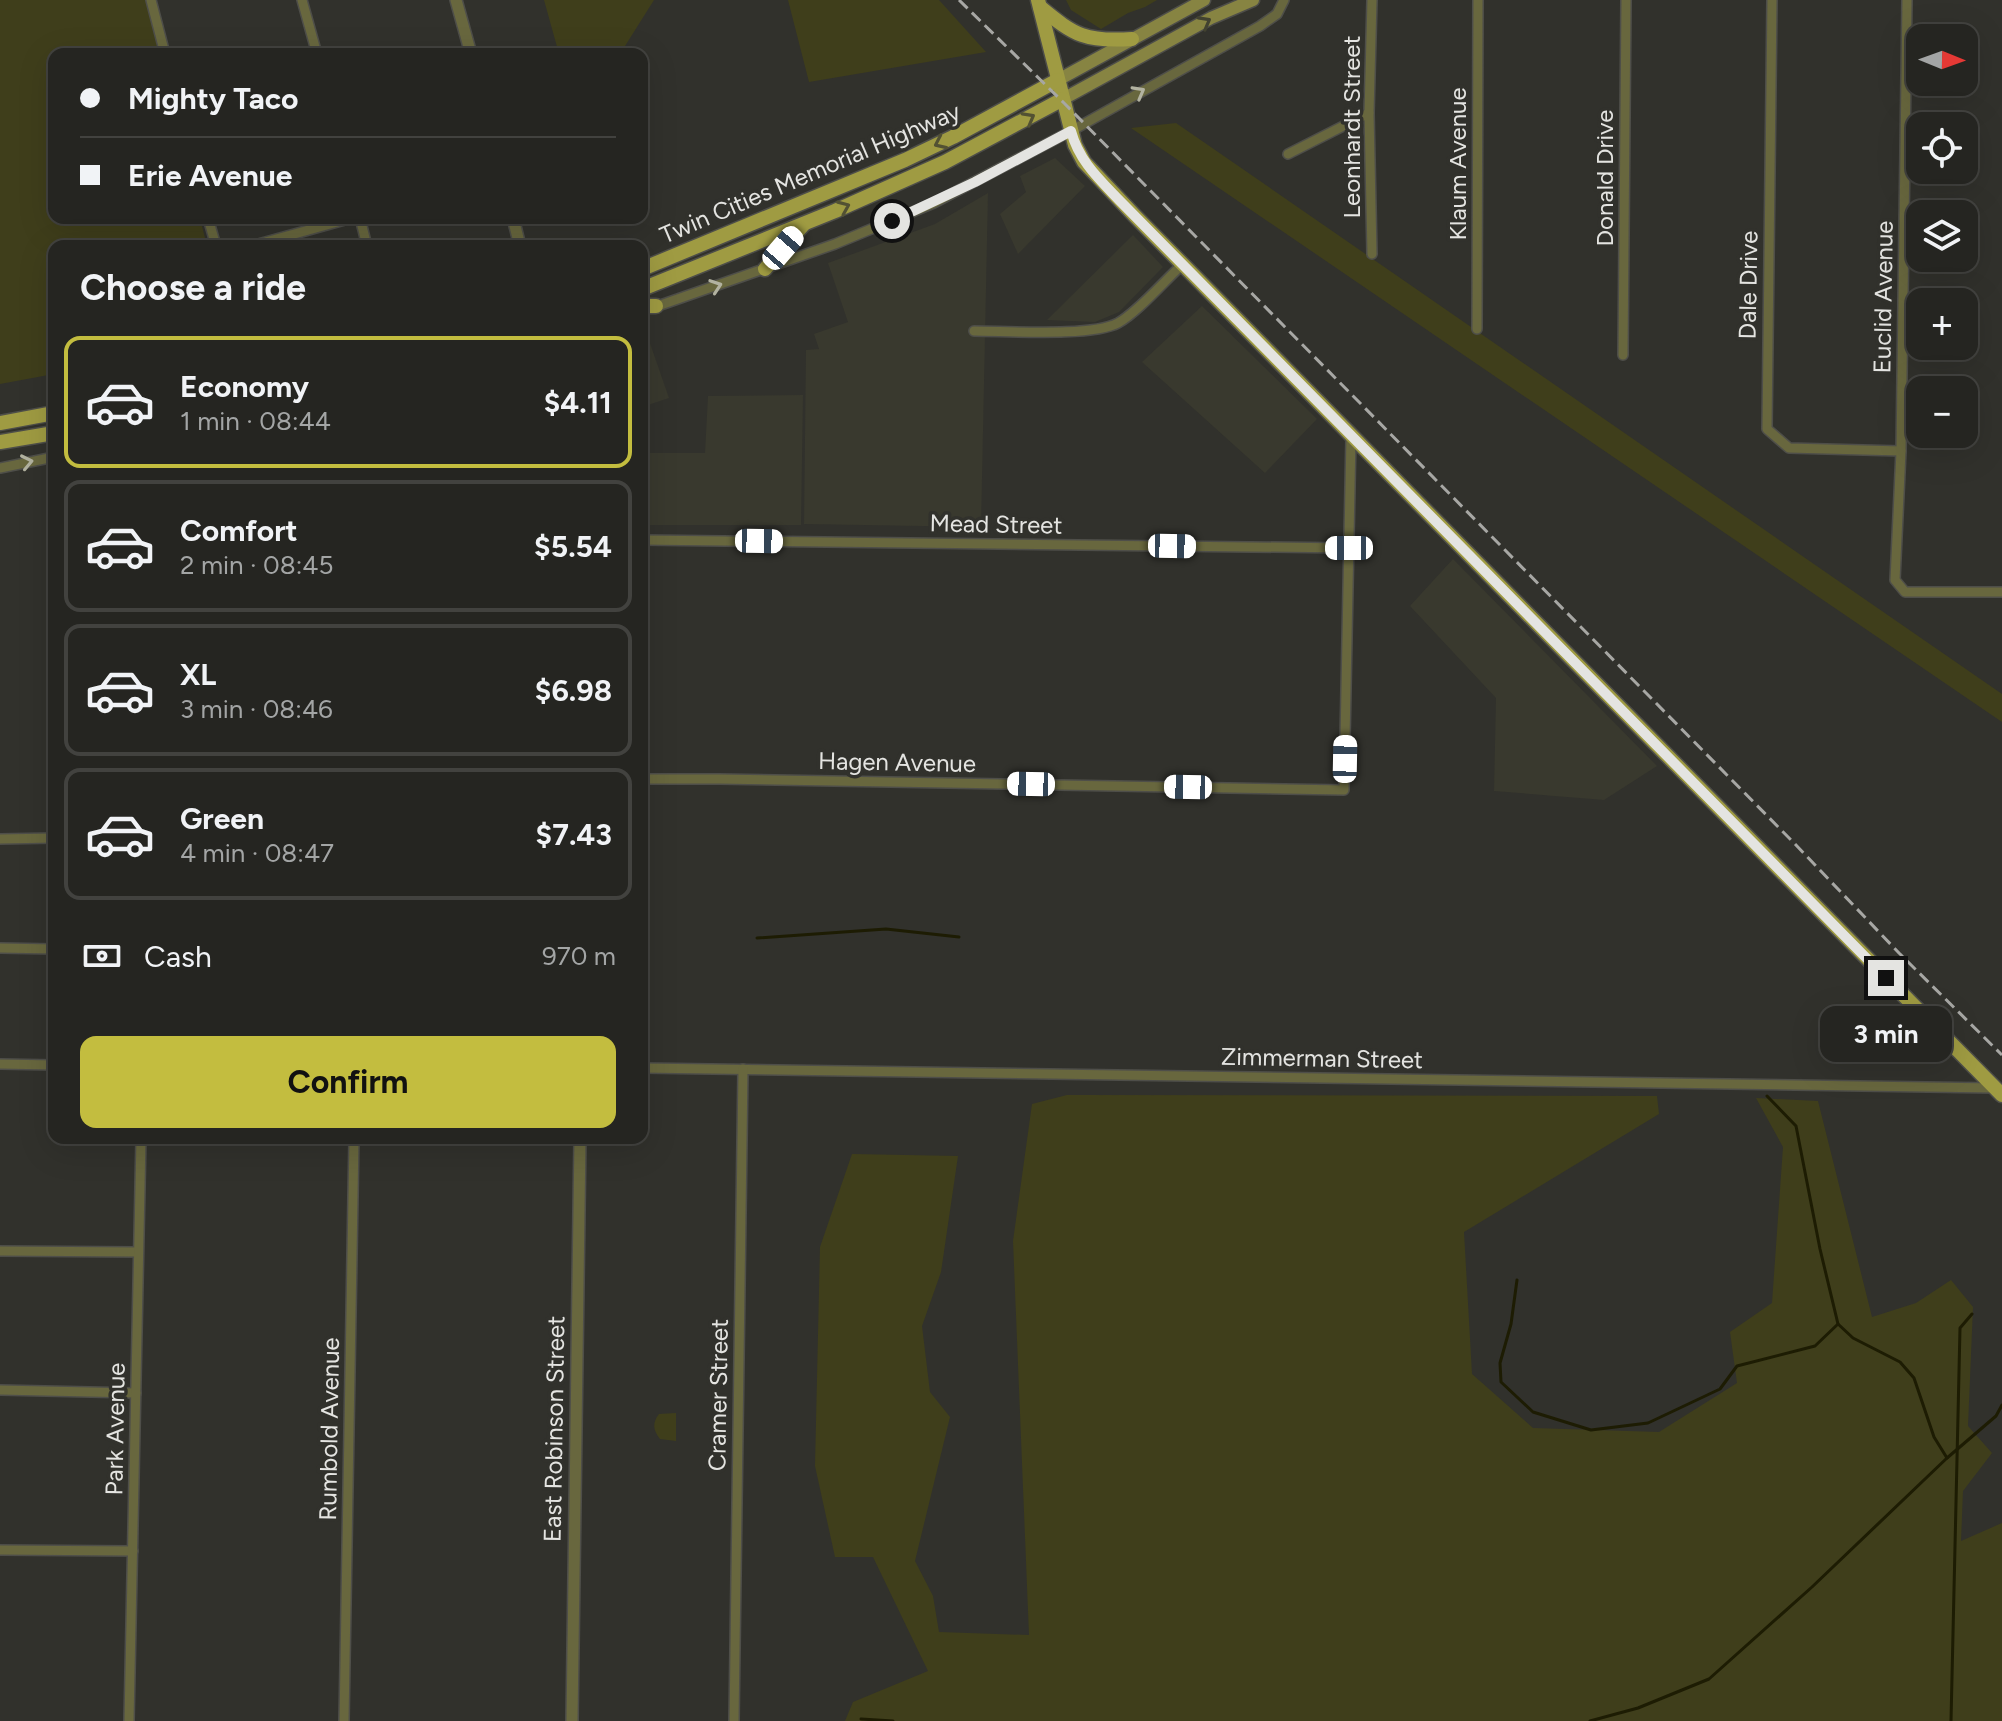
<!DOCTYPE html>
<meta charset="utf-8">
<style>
:root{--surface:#252521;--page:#31312e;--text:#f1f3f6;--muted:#a3a5a5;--line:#42423f;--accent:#c3bd3f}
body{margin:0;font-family:Figtree,sans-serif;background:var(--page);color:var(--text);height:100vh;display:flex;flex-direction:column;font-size:30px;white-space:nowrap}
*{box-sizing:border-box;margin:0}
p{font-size:26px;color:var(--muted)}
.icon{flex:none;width:44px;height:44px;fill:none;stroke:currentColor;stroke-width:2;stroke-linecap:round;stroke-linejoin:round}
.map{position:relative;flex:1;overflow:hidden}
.drawer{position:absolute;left:48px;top:240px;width:600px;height:904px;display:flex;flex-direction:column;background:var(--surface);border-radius:16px;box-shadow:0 8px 32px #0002,0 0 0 2px var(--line)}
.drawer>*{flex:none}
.top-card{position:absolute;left:48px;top:48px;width:600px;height:176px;border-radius:16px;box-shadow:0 8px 32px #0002,0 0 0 2px var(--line);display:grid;align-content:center;height:176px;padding:0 32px;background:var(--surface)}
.needle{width:52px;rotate:91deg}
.controls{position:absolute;left:1906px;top:24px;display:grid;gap:16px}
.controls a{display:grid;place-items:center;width:72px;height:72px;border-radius:16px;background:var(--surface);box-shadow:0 8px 32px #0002,0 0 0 2px var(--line);font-size:40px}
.end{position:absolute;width:36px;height:36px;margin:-18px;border:10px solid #e4e4e1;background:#111;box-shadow:0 0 0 4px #111}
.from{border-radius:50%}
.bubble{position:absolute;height:56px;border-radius:16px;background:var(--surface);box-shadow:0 8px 32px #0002,0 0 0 2px var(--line);font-size:26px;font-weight:700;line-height:56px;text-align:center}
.car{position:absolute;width:24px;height:48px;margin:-24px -12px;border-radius:10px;box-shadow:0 0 6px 2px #0007;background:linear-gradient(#fff 24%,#345 0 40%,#fff 0 76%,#345 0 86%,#fff 0)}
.top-card b{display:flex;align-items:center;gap:28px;height:76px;font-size:30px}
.top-card b+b{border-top:2px solid var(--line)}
.top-card i{width:20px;height:20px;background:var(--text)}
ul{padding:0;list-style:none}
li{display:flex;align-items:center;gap:24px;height:132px;margin:0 16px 12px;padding:0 16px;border:4px solid var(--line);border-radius:16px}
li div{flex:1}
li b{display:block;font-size:30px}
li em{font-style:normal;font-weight:700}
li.on{border-color:var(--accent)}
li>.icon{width:72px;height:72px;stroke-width:1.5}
h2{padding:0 32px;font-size:36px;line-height:96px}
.pay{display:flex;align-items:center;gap:20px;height:88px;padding:0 32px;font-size:30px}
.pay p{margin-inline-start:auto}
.cta{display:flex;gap:16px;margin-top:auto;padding:16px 32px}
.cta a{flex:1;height:92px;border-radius:16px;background:var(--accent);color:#111;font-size:32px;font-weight:700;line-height:92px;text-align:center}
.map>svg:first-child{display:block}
.built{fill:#39392e}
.green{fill:#3f3e1b}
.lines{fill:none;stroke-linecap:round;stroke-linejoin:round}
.stream{stroke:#1d1c03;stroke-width:3}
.minor-casing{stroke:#4e4e49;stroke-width:12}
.tertiary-casing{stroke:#4e4e49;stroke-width:14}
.secondary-casing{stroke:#4e4e49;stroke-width:15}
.primary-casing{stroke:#4e4e49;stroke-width:17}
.minor{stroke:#68673e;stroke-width:9}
.tertiary{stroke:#68673e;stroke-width:11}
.secondary{stroke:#878442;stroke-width:12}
.primary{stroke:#9f9b42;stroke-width:14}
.rail{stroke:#a7a7a4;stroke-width:3;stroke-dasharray:12 6;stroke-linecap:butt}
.oneway{stroke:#424230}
.oneway2{stroke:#b2b2a0}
.oneway3{stroke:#525133}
.route{stroke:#e4e4e1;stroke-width:10}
.labels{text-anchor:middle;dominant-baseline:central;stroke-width:7;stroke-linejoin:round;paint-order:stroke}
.street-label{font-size:24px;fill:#e4e4e1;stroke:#31312c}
</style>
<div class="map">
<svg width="2002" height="1721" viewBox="0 0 2002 1721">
<rect width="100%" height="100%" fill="#31312c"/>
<g class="built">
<path d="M1055 158 1085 186 1018 254 1000 214 1026 192 1020 176Z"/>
<path d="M988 193 981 527 804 524 806 350 819 349 814 334 848 322 828 263 935 224Z"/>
<path d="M1133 235 1163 267 1119 312 1095 322 1047 320Z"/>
<path d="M1202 306 1317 419 1265 473 1142 362Z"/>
<path d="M642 326H644L669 398 642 407Z"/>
<path d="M803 395 801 525H642V418H649V453H705L708 396Z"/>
<path d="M1453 559 1657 766 1604 800 1494 791 1496 698 1410 606Z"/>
</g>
<g class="green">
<path d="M0 0H147L160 54H54V218H200L207 246H54V374L0 384Z"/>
<path d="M544 0H654L620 54H559Z"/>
<path d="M788 0H939L986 52 809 82Z"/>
<path d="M1066 0H1157L1145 7 1128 13 1101 29 1071 10Z"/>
<path d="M1176 123 2002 694V722L1131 128Z"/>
<path d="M1067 1095 1657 1096 1659 1114 1464 1232 1472 1374 1533 1428 1659 1432 1737 1383 1730 1332 1772 1303 1783 1147 1756 1098 1818 1101 1872 1317 1916 1303 1951 1280 1973 1307 1968 1426 1992 1453 1963 1491 1961 1541 2002 1523V1721H845L853 1702 928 1671 873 1557H835L815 1466 820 1247 852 1154 958 1156 941 1272 922 1326 930 1392 950 1417 915 1561 933 1596 939 1632 1029 1635 1013 1241 1032 1104Z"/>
<path d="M676 1413V1441L660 1439C653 1430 652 1423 659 1414Z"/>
</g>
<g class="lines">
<g class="stream">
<path d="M757 938 886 929 959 937"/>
<path d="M1767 1096 1796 1126 1820 1249 1838 1324 1853 1338 1900 1362 1914 1378 1934 1437 1947 1458"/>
<path d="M1517 1280 1511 1324 1500 1363 1501 1382 1533 1412 1591 1430 1648 1423 1720 1389 1737 1366 1815 1346 1838 1324"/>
<path d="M861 1719 893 1721"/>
<path d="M1590 1721 1638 1708 1709 1679 1812 1587 1947 1458 1996 1416 2002 1405"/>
<path d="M1951 1721 1960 1328 1972 1314"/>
</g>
<defs>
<g id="minor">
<path d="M151 0 165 54"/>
<path d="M302 0 317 54"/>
<path d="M1772 0 1767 429 1789 448 1901 451"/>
<path d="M1907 0 1901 451 1895 580 1905 592H2002"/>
<path d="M1288 154 1369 113"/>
<path d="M208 218 216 246"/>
<path d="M360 218 367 246"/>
<path d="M251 246 352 218"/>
<path d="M1372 254 1369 113 1372 0"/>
<path d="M652 308 835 244 934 203 1071 131 1260 26 1277 14 1284 0"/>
<path d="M1477 329 1478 0"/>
<path d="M974 331C1007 331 1092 337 1118 323 1138 312 1165 280 1183 264"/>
<path d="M1623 355 1626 0"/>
<path d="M0 468 54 457"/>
<path d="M642 540 1349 548"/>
<path d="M642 779H719L1344 790 1351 436"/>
<path d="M0 839 54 838"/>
<path d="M0 948 54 949"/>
<path d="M0 1064 54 1065"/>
<path d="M642 1068 1994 1088"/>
<path d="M0 1251 138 1252"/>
<path d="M0 1390 136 1393"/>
<path d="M0 1550 133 1551"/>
<path d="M129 1721 141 1138"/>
<path d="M344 1721 354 1138"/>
<path d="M734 1721 743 1069"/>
</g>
<g id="tertiary">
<path d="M456 0 471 54"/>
<path d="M513 218 520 246"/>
<path d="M572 1721 580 1138"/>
</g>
<g id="secondary">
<path d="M1058 80 1204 0"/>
<path d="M1063 99 1211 18 1253 0"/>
</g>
<g id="primary">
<path d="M1038 0 1075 145 1084 162 1135 216 2002 1095"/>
<path d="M1040 7C1075 36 1086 42 1132 39"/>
<path d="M642 269 905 160 953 137 1058 80"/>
<path d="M765 269 804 224"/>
<path d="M642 289 835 211 945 162 1063 99"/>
<path d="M642 306H656"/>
<path d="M0 423 54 413"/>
<path d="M0 442 54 433"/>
</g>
</defs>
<use href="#minor" class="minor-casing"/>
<use href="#tertiary" class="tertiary-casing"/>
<use href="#secondary" class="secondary-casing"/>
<use href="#primary" class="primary-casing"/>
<use href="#minor" class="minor"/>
<use href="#tertiary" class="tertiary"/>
<use href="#secondary" class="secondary"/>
<use href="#primary" class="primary"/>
<path class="rail" d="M959 0 1064 103 1795 844 1899 953 2002 1055"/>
</g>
<defs><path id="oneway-chevron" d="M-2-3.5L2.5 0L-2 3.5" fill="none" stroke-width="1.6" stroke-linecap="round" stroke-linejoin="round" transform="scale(2)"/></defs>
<use class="oneway" href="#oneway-chevron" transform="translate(1205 22) rotate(-29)"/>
<g class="oneway2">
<use href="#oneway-chevron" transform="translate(1139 92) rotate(-29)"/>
<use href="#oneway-chevron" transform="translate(716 286) rotate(-19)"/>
<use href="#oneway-chevron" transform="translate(27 462) rotate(-12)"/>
</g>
<g class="oneway3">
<use href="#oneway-chevron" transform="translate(1029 118) rotate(-29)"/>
<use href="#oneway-chevron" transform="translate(940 143) rotate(155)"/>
<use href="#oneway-chevron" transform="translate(844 207) rotate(-23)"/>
</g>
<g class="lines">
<path class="route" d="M892 221 975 182 1071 131C1079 161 1099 179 1120 201L1886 978"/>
</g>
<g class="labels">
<g class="street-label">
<text transform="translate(1351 127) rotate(-90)">Leonhardt Street</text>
<text transform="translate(1457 164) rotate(-90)">Klaum Avenue</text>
<text transform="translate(810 173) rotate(-23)">Twin Cities Memorial Highway</text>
<text transform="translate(1604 178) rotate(-90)">Donald Drive</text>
<text transform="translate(1748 285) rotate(-89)">Dale Drive</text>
<text transform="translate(1883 297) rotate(-89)">Euclid Avenue</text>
<text transform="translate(996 524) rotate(1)">Mead Street</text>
<text transform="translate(897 762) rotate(1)">Hagen Avenue</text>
<text transform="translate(1322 1058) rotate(1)">Zimmerman Street</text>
<text transform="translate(718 1395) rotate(-89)">Cramer Street</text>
<text transform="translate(115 1429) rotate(-89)">Park Avenue</text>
<text transform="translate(329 1429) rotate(-89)">Rumbold Avenue</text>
<text transform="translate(554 1429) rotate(-89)">East Robinson Street</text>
</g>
</g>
</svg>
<div class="controls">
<a><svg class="needle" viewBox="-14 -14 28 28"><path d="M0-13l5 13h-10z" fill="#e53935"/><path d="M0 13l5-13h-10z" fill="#a3a5a5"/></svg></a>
<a><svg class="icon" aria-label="locate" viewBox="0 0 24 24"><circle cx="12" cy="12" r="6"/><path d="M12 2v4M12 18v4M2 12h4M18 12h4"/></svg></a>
<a><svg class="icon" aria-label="layers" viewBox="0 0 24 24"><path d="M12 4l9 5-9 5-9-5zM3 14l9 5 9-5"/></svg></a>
<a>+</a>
<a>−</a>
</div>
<i class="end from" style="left:892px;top:221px"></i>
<i class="end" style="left:1886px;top:978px"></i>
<div class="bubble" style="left:1820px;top:1006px;width:132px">3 min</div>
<i class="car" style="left:783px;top:248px;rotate:41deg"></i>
<i class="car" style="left:759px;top:541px;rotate:91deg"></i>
<i class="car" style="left:1172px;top:546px;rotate:91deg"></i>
<i class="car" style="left:1349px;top:548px;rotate:270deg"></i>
<i class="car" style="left:1345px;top:759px;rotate:1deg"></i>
<i class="car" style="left:1031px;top:784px;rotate:271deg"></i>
<i class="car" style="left:1188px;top:787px;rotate:271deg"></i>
<div class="top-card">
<b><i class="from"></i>Mighty Taco</b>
<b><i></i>Erie Avenue</b>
</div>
<section class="drawer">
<h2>Choose a ride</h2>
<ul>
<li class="on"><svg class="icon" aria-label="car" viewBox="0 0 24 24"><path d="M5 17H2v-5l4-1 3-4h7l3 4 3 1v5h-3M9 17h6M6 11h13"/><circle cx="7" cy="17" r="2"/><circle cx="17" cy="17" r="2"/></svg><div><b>Economy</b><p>1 min · 08:44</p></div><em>$4.11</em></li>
<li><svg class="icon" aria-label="car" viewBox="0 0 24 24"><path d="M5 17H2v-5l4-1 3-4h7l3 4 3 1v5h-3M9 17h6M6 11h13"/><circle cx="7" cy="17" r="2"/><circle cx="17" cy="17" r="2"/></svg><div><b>Comfort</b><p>2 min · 08:45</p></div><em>$5.54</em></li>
<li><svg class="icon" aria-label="car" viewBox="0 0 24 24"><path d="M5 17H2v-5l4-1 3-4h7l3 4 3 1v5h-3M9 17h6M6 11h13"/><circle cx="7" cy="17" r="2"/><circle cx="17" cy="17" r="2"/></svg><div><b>XL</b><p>3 min · 08:46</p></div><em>$6.98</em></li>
<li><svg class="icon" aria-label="car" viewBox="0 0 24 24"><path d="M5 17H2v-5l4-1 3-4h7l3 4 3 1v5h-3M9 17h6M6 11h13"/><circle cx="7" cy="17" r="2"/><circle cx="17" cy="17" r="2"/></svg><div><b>Green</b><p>4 min · 08:47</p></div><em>$7.43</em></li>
</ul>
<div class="pay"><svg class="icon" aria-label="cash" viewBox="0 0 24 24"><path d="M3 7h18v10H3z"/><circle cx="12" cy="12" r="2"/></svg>Cash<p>970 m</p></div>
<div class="cta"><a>Confirm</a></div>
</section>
</div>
